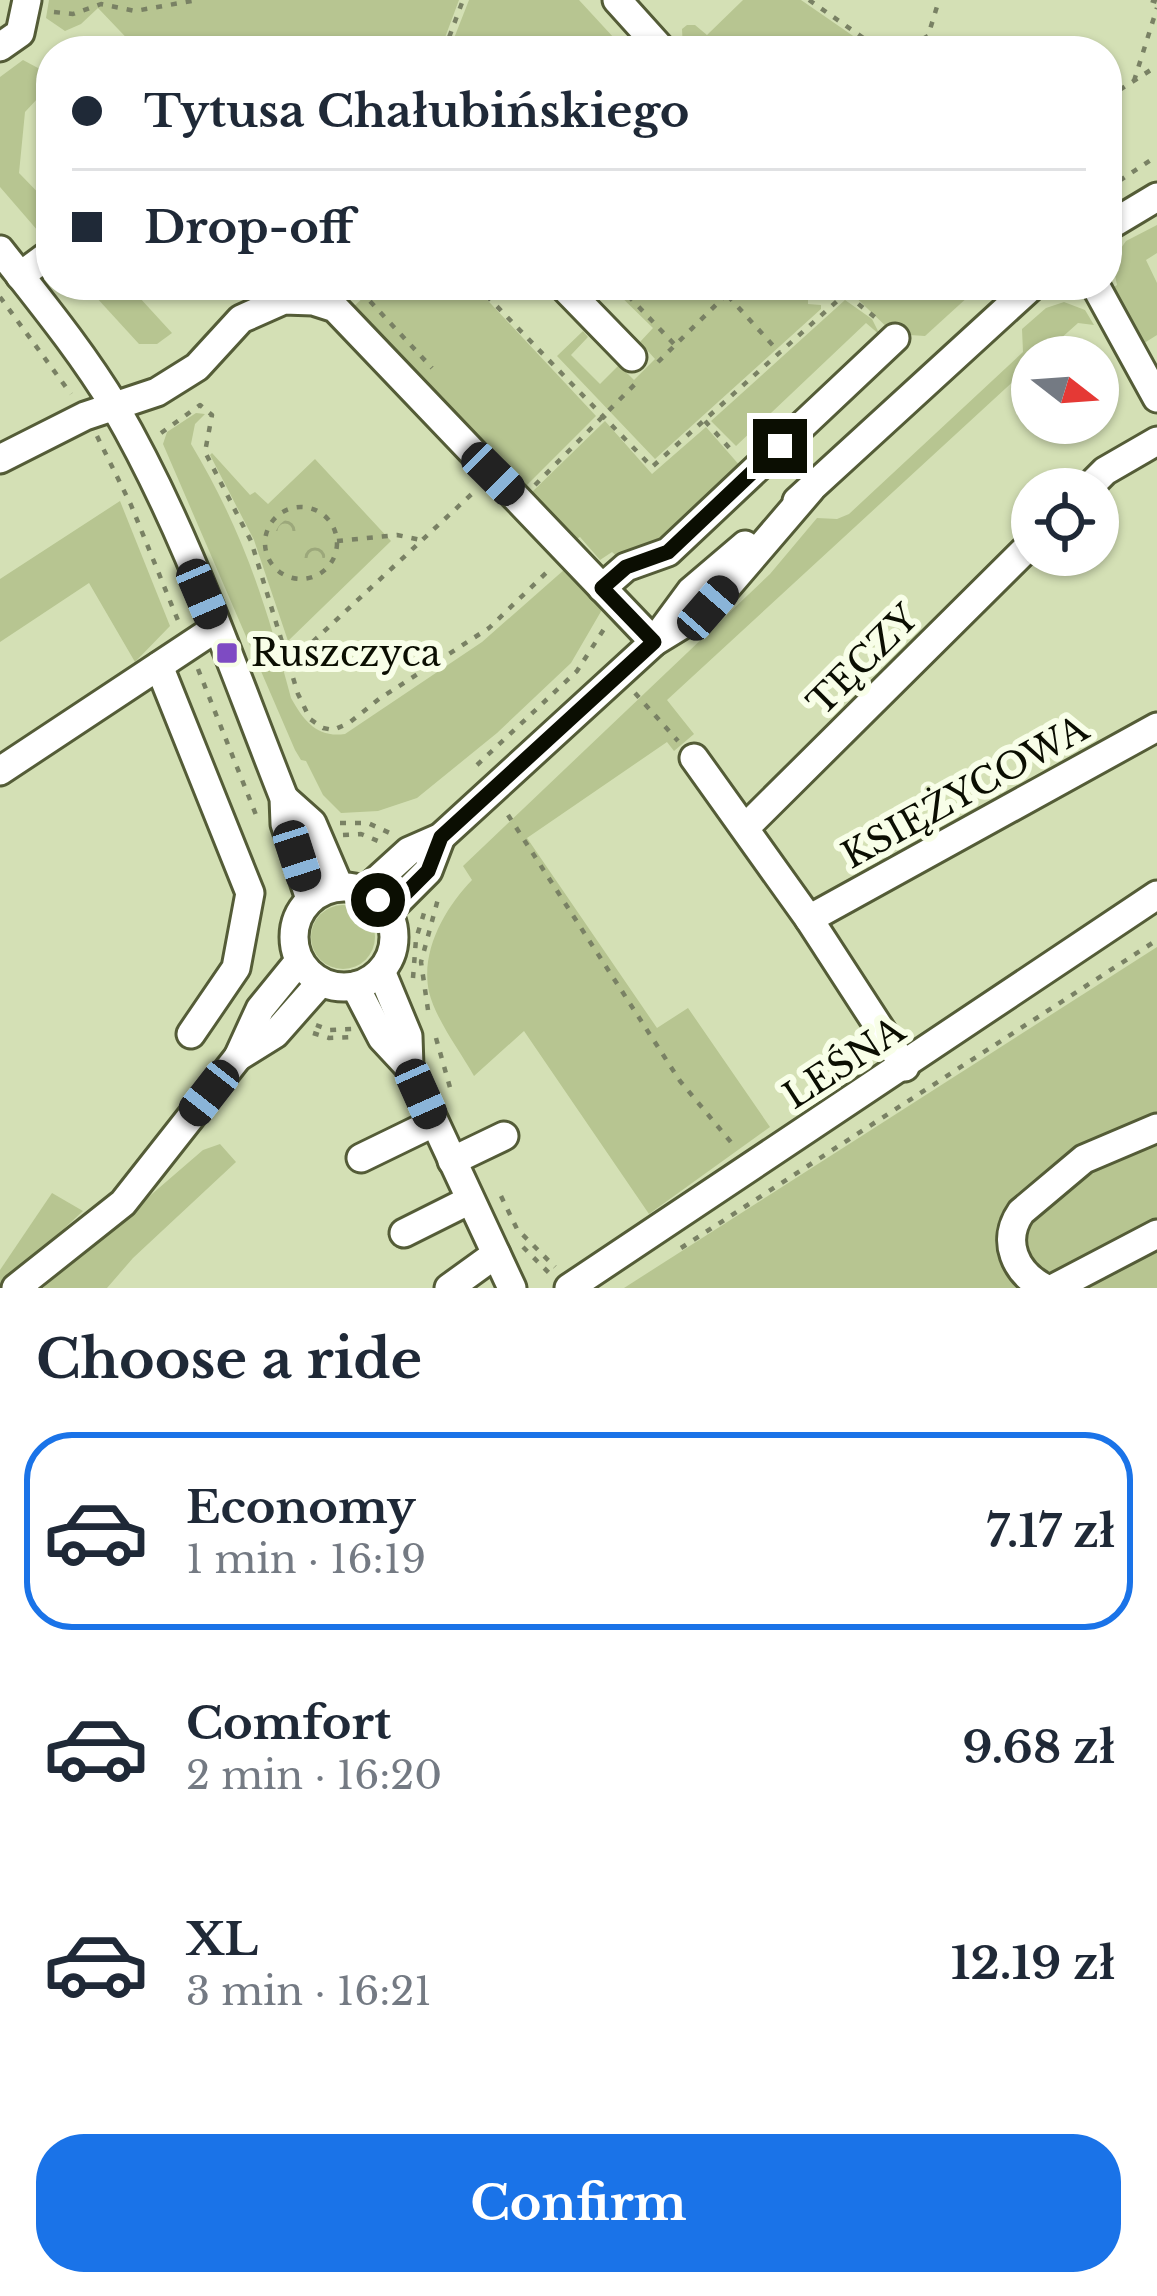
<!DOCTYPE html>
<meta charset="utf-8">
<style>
:root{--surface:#fff;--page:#f6f6f7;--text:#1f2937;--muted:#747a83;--line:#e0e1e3;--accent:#1a73e8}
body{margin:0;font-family:"Libre Baskerville",serif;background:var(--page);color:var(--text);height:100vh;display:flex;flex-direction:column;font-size:45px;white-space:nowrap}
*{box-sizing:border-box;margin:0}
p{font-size:39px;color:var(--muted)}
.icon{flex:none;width:66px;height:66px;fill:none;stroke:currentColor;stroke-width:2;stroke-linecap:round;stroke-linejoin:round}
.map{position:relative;height:1288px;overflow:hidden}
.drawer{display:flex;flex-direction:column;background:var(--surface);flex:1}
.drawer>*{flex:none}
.guide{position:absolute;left:36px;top:36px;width:1086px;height:264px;border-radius:48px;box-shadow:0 3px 9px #0004;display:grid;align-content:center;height:264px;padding:0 36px;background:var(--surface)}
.needle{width:78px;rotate:107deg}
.controls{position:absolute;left:1011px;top:336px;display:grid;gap:24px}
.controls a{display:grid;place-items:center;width:108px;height:108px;border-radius:50%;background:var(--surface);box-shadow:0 3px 9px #0004;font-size:60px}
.end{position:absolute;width:54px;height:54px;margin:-27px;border:15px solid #0b0e02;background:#fff;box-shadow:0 0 0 6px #fff}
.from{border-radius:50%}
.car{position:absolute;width:36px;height:72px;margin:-36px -18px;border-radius:15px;box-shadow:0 0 9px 3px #0007;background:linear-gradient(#222 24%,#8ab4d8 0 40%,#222 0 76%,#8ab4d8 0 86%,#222 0)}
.guide b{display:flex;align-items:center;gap:42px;height:114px;font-size:45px}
.guide b+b{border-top:3px solid var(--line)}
.guide i{width:30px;height:30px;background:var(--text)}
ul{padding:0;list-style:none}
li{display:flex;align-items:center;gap:36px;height:198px;margin:0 24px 18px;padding:0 12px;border:6px solid transparent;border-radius:48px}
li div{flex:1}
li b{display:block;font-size:45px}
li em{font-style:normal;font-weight:700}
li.active{border-color:var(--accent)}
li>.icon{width:108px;height:108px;stroke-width:1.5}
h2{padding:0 36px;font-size:54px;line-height:144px}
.button{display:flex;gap:24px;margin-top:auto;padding:24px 36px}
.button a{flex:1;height:138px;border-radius:48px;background:var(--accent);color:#fff;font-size:48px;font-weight:700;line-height:138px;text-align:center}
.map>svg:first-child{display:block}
.grass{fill:#b7c591}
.forest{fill:url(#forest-crowns)}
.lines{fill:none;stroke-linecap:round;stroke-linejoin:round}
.minor-casing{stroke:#545c37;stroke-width:33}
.path{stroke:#798164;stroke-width:4.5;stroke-dasharray:6 9;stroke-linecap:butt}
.minor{stroke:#fff;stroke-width:27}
.route{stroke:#0b0e02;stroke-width:15}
.poi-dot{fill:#7e4bc3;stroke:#f8fee8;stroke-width:4.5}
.labels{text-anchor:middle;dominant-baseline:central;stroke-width:12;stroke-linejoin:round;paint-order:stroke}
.poi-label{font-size:36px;fill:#0b0e02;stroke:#f8fee8;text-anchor:start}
.street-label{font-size:36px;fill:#0b0e02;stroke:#f8fee8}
</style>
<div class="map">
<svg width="1157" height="1288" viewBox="0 0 1157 1288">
<defs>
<pattern id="forest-crowns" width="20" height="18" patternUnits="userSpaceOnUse" patternTransform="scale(3)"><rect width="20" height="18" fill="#b7c591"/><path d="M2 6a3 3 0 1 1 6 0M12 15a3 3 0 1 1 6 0" fill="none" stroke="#9ca87b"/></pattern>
</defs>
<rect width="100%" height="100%" fill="#d4e0b5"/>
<g class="grass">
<path d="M49 0H459L440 51H139L98 8 81 24 65 31 46 18Z"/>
<path d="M469 0H579L626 51H449Z"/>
<path d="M743 0H801L875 51 683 49 682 29 687 25H695L707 35Z"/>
<path d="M23 60 51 75V84L25 112 19 173 51 206V246L0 187V77Z"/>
<path d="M1157 225V253L1146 260 1157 283V335L1141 345 1111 289 1117 285 1112 261 1126 241Z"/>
<path d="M85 285H128L172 333 157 344H139Z"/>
<path d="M364 285H482L478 290 596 416 525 487 350 310 369 292Z"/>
<path d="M609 285H823L822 290 808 291V304L821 305V309L655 459 557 356 583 331 588 337 571 355 600 384 619 365 634 380 655 359 640 342 653 328Z"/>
<path d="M843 285H981L925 336 894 334Z"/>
<path d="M845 300 872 319 880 335 866 323 736 446 711 421Z"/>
<path d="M1064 302 1085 310 1094 325 1078 323 1040 357H1032V364L667 700 694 734 674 751 667 742 527 838 657 1028 688 1008 770 1127 649 1214 524 1031 474 1076C460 1051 436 1020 429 992 420 950 446 907 472 880L463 866 770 574 817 518 837 519 849 514 1023 352 1022 329 1046 308Z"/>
<path d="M196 413 205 414 195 424 191 444C243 531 265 601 291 698 304 721 317 738 345 734L482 642 565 569 603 608 571 663 497 733 417 798 378 811 341 813 323 795 306 761 301 760 295 750 163 444 167 432Z"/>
<path d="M605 421 652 474 706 427 741 467 656 547 632 555 627 551 619 558 612 552 600 560 580 537 573 541 530 494Z"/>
<path d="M212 453 250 495 255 492 268 504 315 459 391 541 288 641 254 540 210 455Z"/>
<path d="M120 501 170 626 135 662 89 583 0 642V579Z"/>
<circle cx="343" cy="937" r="32"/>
<path d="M1157 947V1288H624Z"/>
<path d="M220 1144 236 1162 133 1258 107 1288H43L203 1150Z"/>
<path d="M52 1193 83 1211 0 1288V1270Z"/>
</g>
<circle class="forest" cx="301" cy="543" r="28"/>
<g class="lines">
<defs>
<g id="minor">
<path d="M617 0 663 51"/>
<path d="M0 47 20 33 27 0"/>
<path d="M1107 227 1157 197"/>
<path d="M0 250C40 301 82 352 115 407 186 529 232 667 284 798L285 824 310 899"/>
<path d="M20 276 51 253"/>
<path d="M562 285 632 357"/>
<path d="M1095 285 1157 398"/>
<path d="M0 459 85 416 157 392 197 367 241 319 284 300 313 301 335 308 654 642"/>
<path d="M1087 489 1105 471 1157 441"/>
<path d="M797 501 1033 285"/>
<path d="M602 588 626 567 668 552 895 338"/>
<path d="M663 629 691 591 745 545"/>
<path d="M159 666 250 893 236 968 191 1034"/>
<path d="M694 758 809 919 905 1067"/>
<path d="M0 771 216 628"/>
<path d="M284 798 312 823 339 886"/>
<path d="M745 828 1032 543"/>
<circle cx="344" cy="937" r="50"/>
<path d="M365 891 409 851 441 837 654 642 708 609 810 490"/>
<path d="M387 912 428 871 441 837"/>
<path d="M809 919 1157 727"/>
<path d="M381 971 408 1036 409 1067"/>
<path d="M355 986 382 1038 409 1067 512 1288"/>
<path d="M238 1057 275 1034 321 982"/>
<path d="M361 1158 433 1123"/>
<path d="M452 1161 504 1136"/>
<path d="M404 1233 470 1200"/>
<path d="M16 1288 123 1203 238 1057 260 1009 299 961"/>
<path d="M449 1288 496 1254"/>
<path d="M569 1288 1157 895"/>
<path d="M1045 1288C1015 1273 1001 1241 1021 1212L1084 1159 1157 1128"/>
<path d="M1054 1288 1157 1234"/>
</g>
</defs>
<use href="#minor" class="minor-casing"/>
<g class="path">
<path d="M809 0 882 51"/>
<path d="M1151 0 1157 2"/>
<path d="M54 12 73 14 101 4 135 11 197 0"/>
<path d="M444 51 463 0"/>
<path d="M915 51 919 41 928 36 939 0"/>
<path d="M1134 81 1157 8"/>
<path d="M1107 98 1157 66"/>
<path d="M1107 189 1157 156"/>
<path d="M494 285 485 294 652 467 855 285"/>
<path d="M618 285 675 345"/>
<path d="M718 285 779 352"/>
<path d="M835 285 877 319"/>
<path d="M350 291 355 285 432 368"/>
<path d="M0 297 71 394"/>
<path d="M658 362 727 294"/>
<path d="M705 421 733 452"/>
<path d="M161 433 200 405 212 415 205 452 251 541 298 694 310 719 323 728 333 730 349 723 379 699 489 628 547 572"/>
<path d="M97 436 131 505 179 623"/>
<path d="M535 485 637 382"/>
<circle cx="301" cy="543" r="36"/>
<path d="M337 541 397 535 421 540"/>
<path d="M291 662 476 490"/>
<path d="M198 669 258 820"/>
<path d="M635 693 678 741"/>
<path d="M477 765 577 671 604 629"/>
<path d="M508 815 680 1081 735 1147"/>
<path d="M340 823H368L392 834"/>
<path d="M343 835 361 834 383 843"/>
<path d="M413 978 416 939 424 913"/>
<path d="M428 1010 421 962 438 899"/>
<path d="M316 1025 330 1030 352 1029"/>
<path d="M313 1033 329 1038 355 1037"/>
<path d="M436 1038 451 1091"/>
<path d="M501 1196 517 1229 555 1267"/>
<path d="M523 1247 549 1273"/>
<path d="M681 1248 1157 940"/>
</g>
<use href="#minor" class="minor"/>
</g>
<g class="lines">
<path class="route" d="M378 900 387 912 428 871 441 837 654 642 602 588 626 567 668 552 780 446"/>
</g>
<rect class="poi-dot" x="215" y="641" width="24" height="24" rx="6"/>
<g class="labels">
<g class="poi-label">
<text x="251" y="653">Ruszczyca</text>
</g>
<g class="street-label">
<text transform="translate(863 660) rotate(-45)">TĘCZY</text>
<text transform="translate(965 792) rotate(-29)">KSIĘŻYCOWA</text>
<text transform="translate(844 1063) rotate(-33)">LEŚNA</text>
</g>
</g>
</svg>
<div class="controls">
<a><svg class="needle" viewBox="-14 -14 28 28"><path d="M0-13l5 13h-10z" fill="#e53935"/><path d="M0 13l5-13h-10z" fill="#747a83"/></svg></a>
<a><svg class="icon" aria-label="locate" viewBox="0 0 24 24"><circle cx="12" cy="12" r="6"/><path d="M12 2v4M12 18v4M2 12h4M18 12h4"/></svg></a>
</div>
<i class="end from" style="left:378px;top:900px"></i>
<i class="end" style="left:780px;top:446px"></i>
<i class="car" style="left:493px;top:474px;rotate:135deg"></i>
<i class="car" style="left:202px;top:594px;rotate:157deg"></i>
<i class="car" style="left:708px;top:608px;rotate:41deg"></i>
<i class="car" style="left:297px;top:856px;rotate:162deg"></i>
<i class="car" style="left:209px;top:1093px;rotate:218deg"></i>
<i class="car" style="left:421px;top:1094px;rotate:156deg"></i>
<div class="guide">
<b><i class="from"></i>Tytusa Chałubińskiego</b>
<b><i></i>Drop-off</b>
</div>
</div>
<section class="drawer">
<h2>Choose a ride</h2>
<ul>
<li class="active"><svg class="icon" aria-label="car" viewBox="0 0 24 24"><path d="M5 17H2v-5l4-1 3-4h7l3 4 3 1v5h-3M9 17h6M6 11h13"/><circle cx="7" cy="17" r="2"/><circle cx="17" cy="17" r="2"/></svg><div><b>Economy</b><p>1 min · 16:19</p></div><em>7.17 zł</em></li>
<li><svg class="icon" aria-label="car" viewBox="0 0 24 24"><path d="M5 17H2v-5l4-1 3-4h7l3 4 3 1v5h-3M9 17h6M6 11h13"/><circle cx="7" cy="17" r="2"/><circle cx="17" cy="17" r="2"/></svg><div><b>Comfort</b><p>2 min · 16:20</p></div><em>9.68 zł</em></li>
<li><svg class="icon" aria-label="car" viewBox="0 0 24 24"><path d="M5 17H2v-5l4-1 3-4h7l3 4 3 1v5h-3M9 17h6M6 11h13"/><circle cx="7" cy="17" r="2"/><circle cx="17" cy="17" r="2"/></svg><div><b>XL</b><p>3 min · 16:21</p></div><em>12.19 zł</em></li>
</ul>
<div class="button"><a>Confirm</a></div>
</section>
